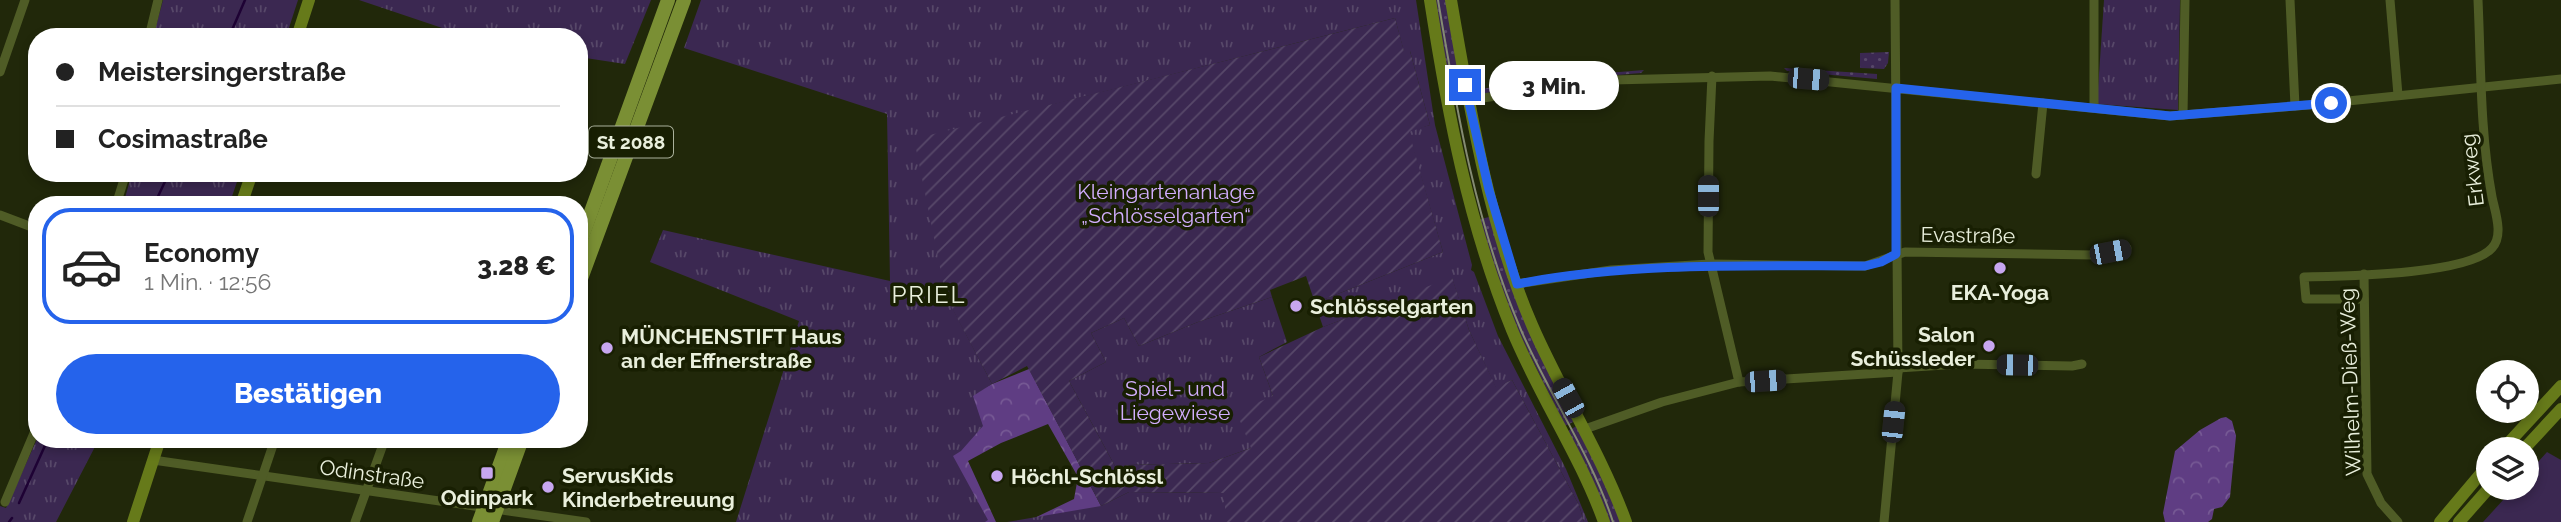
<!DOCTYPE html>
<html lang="de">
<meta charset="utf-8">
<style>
:root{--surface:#fff;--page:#f6f6f6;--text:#222;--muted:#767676;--line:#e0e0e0;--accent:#2563eb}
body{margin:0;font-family:Raleway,sans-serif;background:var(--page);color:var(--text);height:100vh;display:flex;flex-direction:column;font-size:26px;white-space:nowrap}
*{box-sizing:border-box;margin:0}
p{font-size:23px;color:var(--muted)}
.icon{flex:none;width:38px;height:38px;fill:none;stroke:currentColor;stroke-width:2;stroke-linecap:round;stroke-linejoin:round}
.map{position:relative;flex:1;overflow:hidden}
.panel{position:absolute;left:28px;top:196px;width:560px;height:252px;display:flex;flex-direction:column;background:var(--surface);border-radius:28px;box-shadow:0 4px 10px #0003}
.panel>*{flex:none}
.top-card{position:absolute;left:28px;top:28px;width:560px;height:154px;border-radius:28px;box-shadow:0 4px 10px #0003;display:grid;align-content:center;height:154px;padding:0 28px;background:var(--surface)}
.controls{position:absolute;left:2476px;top:360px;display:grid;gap:14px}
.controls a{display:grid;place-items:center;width:63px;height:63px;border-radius:50%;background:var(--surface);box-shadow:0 4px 10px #0003;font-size:35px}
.end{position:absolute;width:32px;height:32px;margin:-16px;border:9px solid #2563eb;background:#fff;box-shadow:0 0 0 4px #fff}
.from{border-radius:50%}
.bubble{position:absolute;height:49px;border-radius:24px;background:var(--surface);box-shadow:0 4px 10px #0003;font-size:23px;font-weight:800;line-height:49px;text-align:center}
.car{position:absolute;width:21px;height:42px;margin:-21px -10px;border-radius:9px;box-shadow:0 0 5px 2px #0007;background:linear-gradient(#222 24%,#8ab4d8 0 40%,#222 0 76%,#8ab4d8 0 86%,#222 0)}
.top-card b{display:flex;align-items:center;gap:24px;height:66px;font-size:26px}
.top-card b+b{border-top:2px solid var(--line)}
.top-card i{width:18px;height:18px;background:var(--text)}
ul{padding:12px 0 0;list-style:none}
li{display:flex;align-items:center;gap:21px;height:116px;margin:0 14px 10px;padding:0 14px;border:4px solid transparent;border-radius:28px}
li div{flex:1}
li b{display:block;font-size:26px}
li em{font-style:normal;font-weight:800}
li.on{border-color:var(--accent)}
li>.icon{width:63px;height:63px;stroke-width:1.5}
.primary-button{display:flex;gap:14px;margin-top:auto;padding:14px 28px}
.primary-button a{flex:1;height:80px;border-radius:42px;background:var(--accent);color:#fff;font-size:28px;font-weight:800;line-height:80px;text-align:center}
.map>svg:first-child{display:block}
.grass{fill:url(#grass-dots)}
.forest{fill:url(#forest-crowns)}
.park{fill:url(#park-tufts)}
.garden{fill:url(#garden-furrows)}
.pitch{fill:#3b2851}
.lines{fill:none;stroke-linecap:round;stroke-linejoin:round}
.stream{stroke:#1e0234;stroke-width:2.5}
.street{stroke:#4f5c26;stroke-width:9}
.secondary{stroke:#667a1a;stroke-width:12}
.primary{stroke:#7a8f34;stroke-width:14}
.tram{stroke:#858b73;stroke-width:2}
.route{stroke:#2563eb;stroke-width:9}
.poi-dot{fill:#c7a6ef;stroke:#181f02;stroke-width:2.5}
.labels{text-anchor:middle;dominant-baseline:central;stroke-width:7;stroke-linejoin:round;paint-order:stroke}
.shield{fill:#181f02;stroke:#aab19b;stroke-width:2}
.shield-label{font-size:19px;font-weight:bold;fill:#e9efdc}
.street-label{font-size:21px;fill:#e9efdc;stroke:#181f02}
.park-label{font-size:21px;fill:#d2aefe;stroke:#181f02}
.poi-label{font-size:21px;font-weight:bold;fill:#e9efdc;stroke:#181f02;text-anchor:start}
.quarter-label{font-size:24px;letter-spacing:2px;fill:#e9efdc;stroke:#181f02}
</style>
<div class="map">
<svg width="2561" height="522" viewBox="0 0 2561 522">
<defs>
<pattern id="grass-dots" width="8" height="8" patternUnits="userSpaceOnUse" patternTransform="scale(1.75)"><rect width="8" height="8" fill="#3b2851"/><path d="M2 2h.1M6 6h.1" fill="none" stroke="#574869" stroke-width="1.8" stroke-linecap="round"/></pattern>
<pattern id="forest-crowns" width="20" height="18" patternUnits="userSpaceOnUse" patternTransform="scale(1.75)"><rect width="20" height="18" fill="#5f3d83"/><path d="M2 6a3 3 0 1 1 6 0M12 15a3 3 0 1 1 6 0" fill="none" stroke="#765994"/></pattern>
<pattern id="park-tufts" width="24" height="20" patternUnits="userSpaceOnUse" patternTransform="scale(1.75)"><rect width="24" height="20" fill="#3b2851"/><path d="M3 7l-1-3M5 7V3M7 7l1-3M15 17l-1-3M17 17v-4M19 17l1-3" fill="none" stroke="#574869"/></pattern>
<pattern id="garden-furrows" width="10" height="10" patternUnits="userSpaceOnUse" patternTransform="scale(1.75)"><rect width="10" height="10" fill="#3b2851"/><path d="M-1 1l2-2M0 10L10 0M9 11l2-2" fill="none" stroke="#574869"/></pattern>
</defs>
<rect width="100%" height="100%" fill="#21280a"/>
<g class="grass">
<path d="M1433 0H1447L1461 81 1447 84Z"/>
<path d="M1889 52 1888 63 1884 69 1860 68V53Z"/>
<path d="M1784 68 1877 74V79L1787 71Z"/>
<path d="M1644 70 1641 73 1558 80 1505 87 1503 90 1482 94 1481 89 1557 77Z"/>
<path d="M1493 216 1577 420 1565 426 1512 319 1477 220Z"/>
<path d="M1580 424 1623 522H1607L1568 431Z"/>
</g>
<g class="forest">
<path d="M1029 369 1101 506 1233 522H1026L1074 499 1078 477 1048 424 1001 443 968 461 996 522H803L809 474 992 384Z"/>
<path d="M2226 417 2232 421 2236 436 2230 497 2222 507 2214 509 2212 519 2208 522H2165L2163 513 2175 451 2200 430 2221 418Z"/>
</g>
<g class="park">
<path d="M163 0H298L286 37H153Z"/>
<path d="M359 0H651L625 64 579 57V37H469Z"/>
<path d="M701 0H1416L1435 125 1472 265 1471 270 1474 272 1498 336 1566 469 1588 522H1584L1579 505 1512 380 1496 388 1469 330 1452 278 1323 327 1315 303 1443 252 1408 131 1430 125 1410 51 1404 52 1395 18 1047 106 946 296 992 384 973 396 983 426 961 451 953 456 988 520 985 522H736L799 321 650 262 663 230 890 281 887 114 684 48Z"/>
<path d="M2104 0H2180L2178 110 2097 104Z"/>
<path d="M132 173H240L229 205H123Z"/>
<path d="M1272 297 1287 342 1259 357 1273 396 1251 448 1209 463 1127 465 1116 468 1069 381 1106 362 1091 333 1124 318 1139 346 1198 322Z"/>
<path d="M37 439H99L56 522H0V506L6 508Z"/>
<path d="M1129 492 1225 493V522H1007L1101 506Z"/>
</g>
<path class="garden" d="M1395 18 1404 51H1410L1430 125 1409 132 1443 252 1315 303 1306 276 1270 290 1272 297 1198 322 1139 346 1124 318 1091 333 1106 362 1069 381 1116 468 1127 465 1209 463 1251 448 1236 411 1273 396 1259 357 1323 327 1452 277 1469 330 1496 387 1512 380 1579 505 1584 522H1225V493L1129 492 1101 506 1027 366 992 384 946 297 914 139Z"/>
<path class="pitch" d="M2547 452 2561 460V522H2483L2514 488H2527V474Z"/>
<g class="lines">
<g class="stream">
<path d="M229 37 245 0"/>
<path d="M154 205 169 173"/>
<path d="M19 503 48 439"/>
<path d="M9 522 12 518"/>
</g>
<g class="street">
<path d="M2094 0V108"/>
<path d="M2290 0 2295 106"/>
<path d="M2390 0 2398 95"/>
<path d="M149 37 158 0"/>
<path d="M0 72 25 0"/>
<path d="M1712 76 1709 141 1708 252 1739 382"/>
<path d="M1468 100 1613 80 1770 76 2170 116 2309 105 2561 79"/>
<path d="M2183 115 2185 0"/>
<path d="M2036 174 2043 103"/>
<path d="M116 205 126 173"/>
<path d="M0 215 37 229"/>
<path d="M2364 274 2367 474 2381 503 2398 522"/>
<path d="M1517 284 1611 270 1710 264 1865 266 1905 252 2093 255 2127 248"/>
<path d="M2364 299H2306L2304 277C2342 276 2468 275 2492 248 2504 235 2495 212 2492 197 2480 132 2481 65 2478 0"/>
<path d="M1898 368 1960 364 2072 366 2082 364"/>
<path d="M1585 429 1662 402 1739 382 1898 372"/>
<path d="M153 460 586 522"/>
<path d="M5 502 37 426"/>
<path d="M247 522 275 439"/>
<path d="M355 522 385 439"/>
<path d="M1884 522 1898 372 1895 0"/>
</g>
<g class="secondary">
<path d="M1430 0C1448 115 1468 222 1512 330 1539 396 1580 455 1604 522"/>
<path d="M1451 0C1470 109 1488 223 1532 325 1561 392 1601 453 1626 522"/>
<path d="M297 37 309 0"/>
<path d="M241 205 252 173"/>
<path d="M2502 450 2561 386"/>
<path d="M2523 450 2561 409"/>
<path d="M133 522 160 439"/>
<path d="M2440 522 2488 465"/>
<path d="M2459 522 2489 488"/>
</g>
<g class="primary">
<path d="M579 245 668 0"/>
<path d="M579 284 684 0"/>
<path d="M479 522 509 439"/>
<path d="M492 522 522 439"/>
</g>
<path class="tram" d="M1438 0C1457 112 1476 225 1521 330 1549 395 1591 454 1613 522"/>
</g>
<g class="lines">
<path class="route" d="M1465 85 1489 190 1517 284C1633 262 1748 266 1865 266L1881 262 1896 254V88L2170 116 2331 103"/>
</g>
<g class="poi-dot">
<circle cx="2000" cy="268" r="7"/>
<circle cx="1296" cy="306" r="7"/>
<circle cx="1989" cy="346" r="7"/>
<circle cx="607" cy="348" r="7"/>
<rect x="480" y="466" width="14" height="14" rx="3.5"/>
<circle cx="997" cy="476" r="7"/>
<circle cx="548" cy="487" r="7"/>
</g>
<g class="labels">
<rect class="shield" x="589" y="126.5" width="84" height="31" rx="5"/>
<g class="shield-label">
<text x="631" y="142">St 2088</text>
</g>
<g class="street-label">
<text transform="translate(2472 170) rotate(-97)">Erkweg</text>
<text transform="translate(1968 235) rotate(1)">Evastraße</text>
<text transform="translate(2350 382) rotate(-92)">Wilhelm-Dieß-Weg</text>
<text transform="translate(372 474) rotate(8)">Odinstraße</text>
</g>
<g class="park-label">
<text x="1166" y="191">Kleingartenanlage<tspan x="1166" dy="24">„Schlösselgarten“</tspan></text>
<text x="1175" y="388">Spiel- und<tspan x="1175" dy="24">Liegewiese</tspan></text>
</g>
<g class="poi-label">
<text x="2000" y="292" text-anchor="middle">EKA-Yoga</text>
<text x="1310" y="306">Schlösselgarten</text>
<text x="1975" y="334" text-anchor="end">Salon<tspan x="1975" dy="24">Schüssleder</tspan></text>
<text x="621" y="336">MÜNCHENSTIFT Haus<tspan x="621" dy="24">an der Effnerstraße</tspan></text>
<text x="562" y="475">ServusKids<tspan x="562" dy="24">Kinderbetreuung</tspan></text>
<text x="1011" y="476">Höchl-Schlössl</text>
<text x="487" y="497" text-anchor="middle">Odinpark</text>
</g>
<g class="quarter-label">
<text x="929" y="294">PRIEL</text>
</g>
</g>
</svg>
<div class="controls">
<a><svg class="icon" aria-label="locate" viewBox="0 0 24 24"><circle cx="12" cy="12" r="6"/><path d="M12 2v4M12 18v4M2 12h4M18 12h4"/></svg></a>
<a><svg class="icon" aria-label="layers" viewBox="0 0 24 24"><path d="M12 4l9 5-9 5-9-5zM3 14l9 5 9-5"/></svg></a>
</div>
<i class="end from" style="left:2331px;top:103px"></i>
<i class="end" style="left:1465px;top:85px"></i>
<div class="bubble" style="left:1489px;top:61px;width:130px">3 Min.</div>
<i class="car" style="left:1808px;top:79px;rotate:95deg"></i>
<i class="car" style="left:1708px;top:196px;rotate:0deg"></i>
<i class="car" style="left:2110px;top:252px;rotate:79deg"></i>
<i class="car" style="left:2017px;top:365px;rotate:271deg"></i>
<i class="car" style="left:1765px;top:381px;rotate:86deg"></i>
<i class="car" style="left:1568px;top:398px;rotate:331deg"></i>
<i class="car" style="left:1893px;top:422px;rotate:6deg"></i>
<div class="top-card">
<b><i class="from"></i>Meistersingerstraße</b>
<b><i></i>Cosimastraße</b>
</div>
<section class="panel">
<ul>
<li class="on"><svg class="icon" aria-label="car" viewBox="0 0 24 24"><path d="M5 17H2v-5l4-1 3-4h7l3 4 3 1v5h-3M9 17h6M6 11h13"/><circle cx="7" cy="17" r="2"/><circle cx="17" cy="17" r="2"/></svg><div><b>Economy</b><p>1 Min. · 12:56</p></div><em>3.28 €</em></li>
</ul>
<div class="primary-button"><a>Bestätigen</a></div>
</section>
</div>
